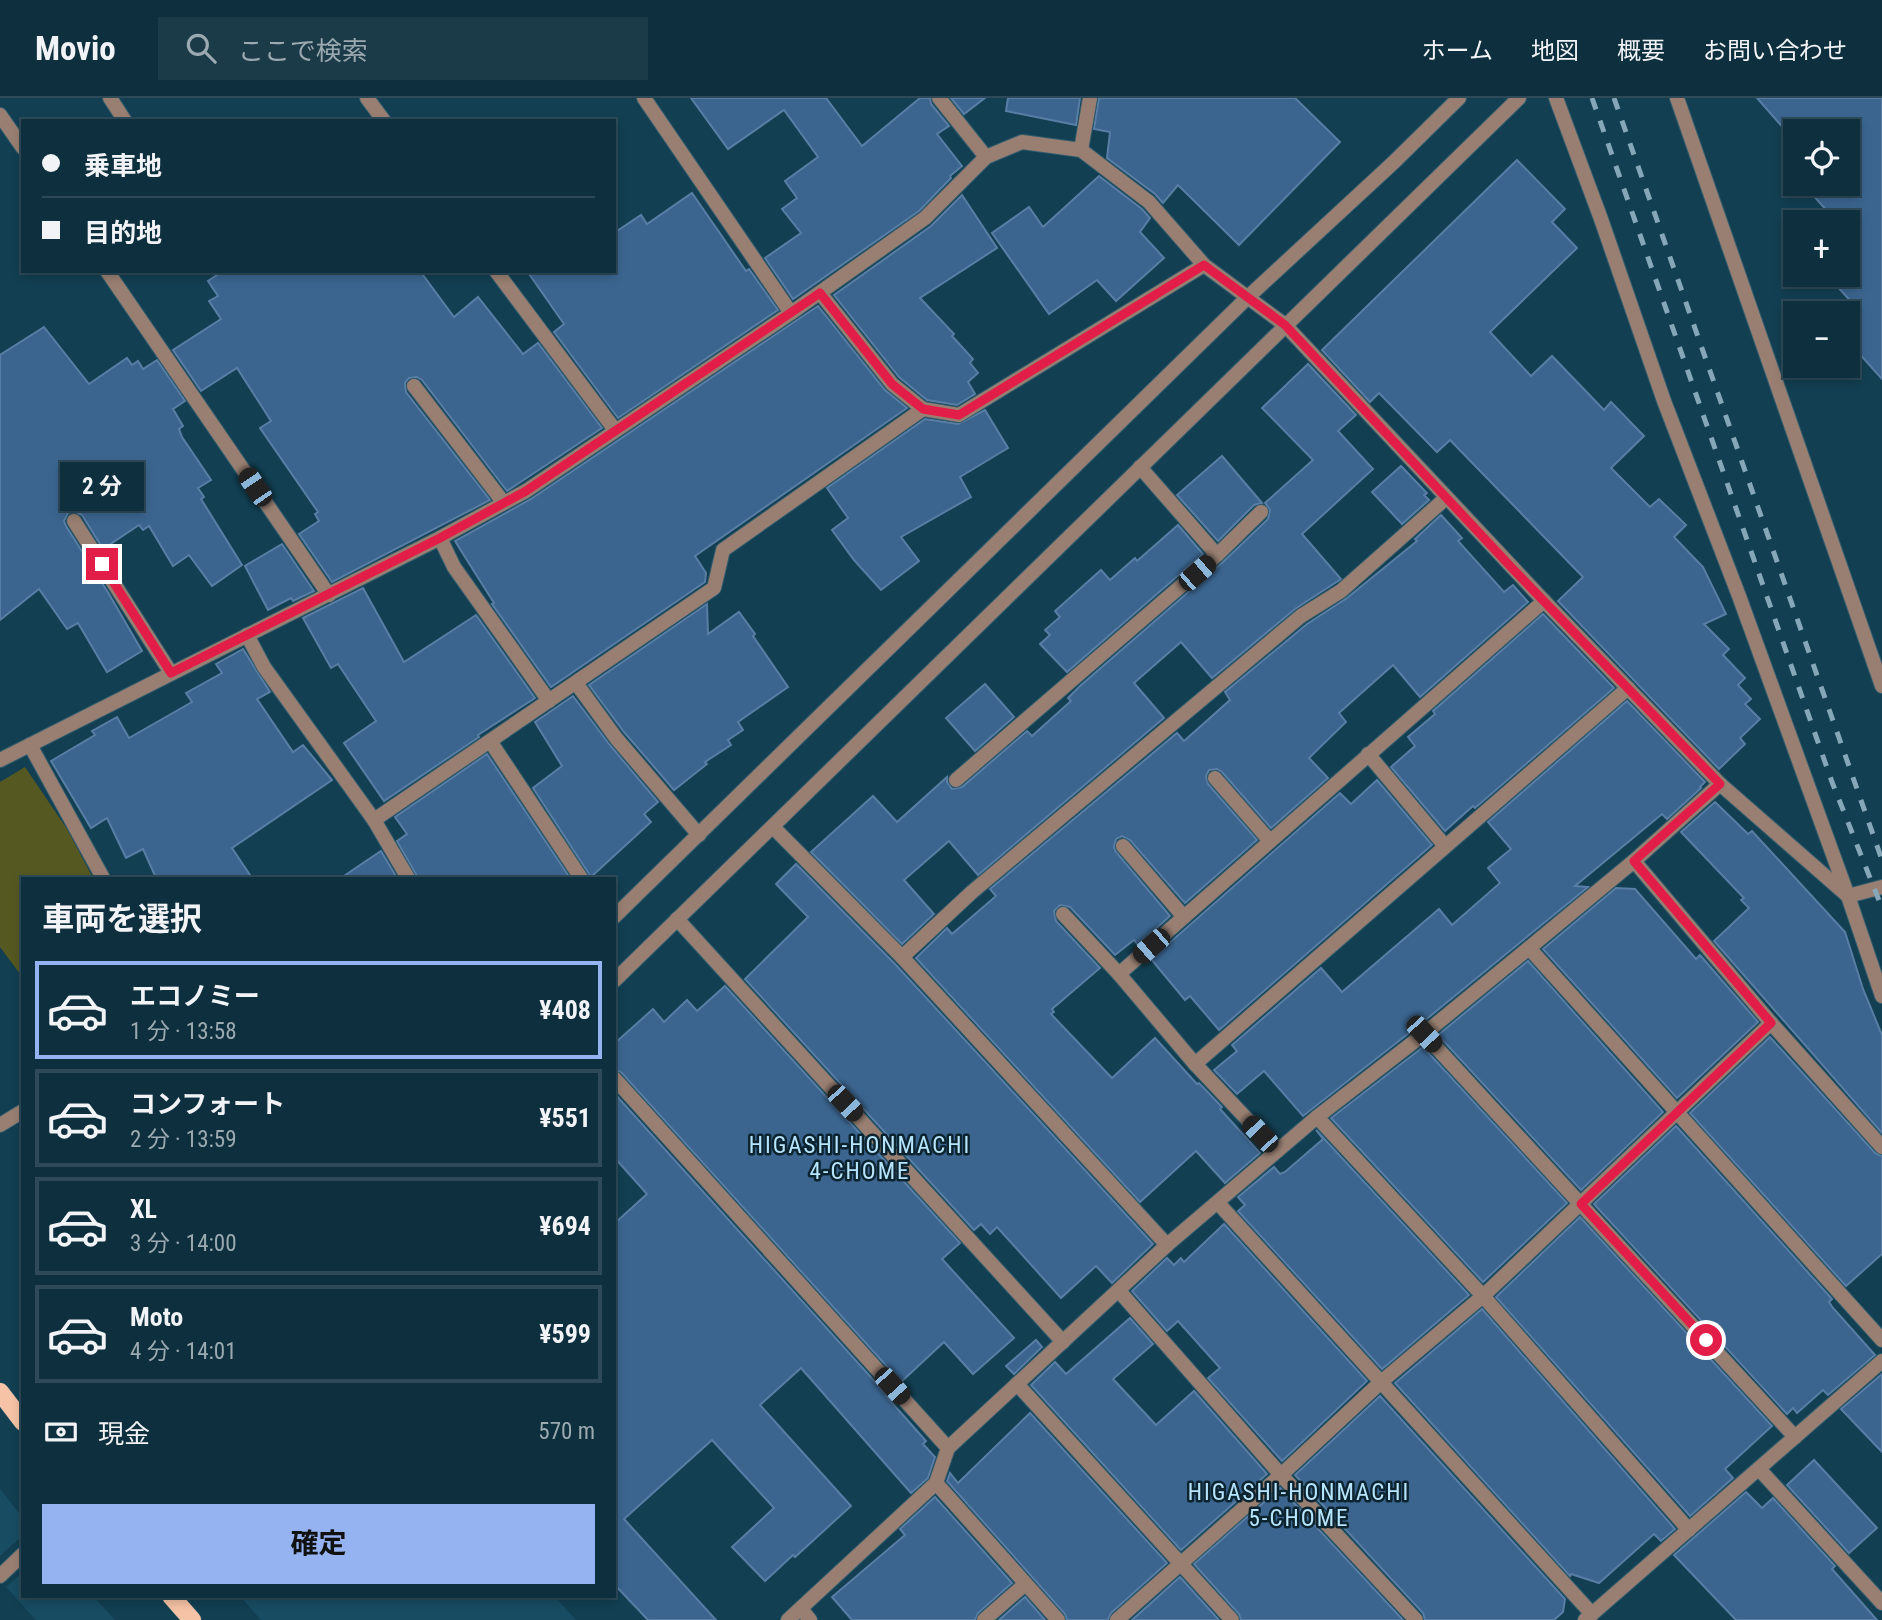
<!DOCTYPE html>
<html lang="ja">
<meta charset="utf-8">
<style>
:root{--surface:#0e2f3e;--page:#1c3b49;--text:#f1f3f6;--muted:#9ba9b0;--line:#2e4a58;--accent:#95b2f1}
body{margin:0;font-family:"Roboto Condensed","Noto Sans JP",sans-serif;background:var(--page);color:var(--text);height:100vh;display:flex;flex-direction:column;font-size:26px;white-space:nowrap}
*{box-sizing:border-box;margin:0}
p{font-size:23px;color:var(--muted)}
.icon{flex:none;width:38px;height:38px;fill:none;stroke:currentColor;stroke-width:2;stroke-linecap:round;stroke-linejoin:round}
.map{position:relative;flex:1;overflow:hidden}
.drawer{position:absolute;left:21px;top:779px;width:595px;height:721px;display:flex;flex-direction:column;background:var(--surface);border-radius:0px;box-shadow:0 4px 10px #0003,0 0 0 2px var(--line)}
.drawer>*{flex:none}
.banner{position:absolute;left:21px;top:21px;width:595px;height:154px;border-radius:0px;box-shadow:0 4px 10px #0003,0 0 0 2px var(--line);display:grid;align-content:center;height:154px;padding:0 21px;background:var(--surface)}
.buttons{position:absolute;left:1783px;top:21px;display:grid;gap:14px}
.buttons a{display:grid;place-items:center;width:77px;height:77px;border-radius:0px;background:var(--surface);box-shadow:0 4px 10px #0003,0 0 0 2px var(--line);font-size:35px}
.end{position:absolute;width:32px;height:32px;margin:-16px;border:9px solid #e11d48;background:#fff;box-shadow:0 0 0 4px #fff}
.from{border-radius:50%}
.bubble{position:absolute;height:49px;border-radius:0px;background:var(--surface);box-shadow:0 4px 10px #0003,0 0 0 2px var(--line);font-size:23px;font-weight:700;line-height:49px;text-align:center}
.car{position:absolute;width:21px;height:42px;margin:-21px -10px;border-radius:9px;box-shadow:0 0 5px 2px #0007;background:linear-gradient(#222 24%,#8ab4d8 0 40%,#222 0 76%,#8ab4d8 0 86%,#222 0)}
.banner b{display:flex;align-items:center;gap:24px;height:66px;font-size:26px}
.banner b+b{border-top:2px solid var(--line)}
.banner i{width:18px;height:18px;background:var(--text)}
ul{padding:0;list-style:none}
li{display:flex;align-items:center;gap:21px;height:98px;margin:0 14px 10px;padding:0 7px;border:4px solid var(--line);border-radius:0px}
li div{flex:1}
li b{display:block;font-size:26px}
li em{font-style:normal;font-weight:700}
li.selected{border-color:var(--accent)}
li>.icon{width:63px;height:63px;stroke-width:1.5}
h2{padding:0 21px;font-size:32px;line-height:84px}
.pay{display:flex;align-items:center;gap:18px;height:77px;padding:0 21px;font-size:26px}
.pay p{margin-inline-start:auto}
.action{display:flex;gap:14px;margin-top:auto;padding:14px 21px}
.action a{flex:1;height:80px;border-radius:0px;background:var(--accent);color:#111;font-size:28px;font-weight:700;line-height:80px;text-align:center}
header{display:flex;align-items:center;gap:42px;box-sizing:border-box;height:98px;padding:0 35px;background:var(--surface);border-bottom:2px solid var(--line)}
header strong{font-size:33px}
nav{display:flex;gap:38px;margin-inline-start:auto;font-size:24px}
.search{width:490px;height:63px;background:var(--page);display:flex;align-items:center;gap:18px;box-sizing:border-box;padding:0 24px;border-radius:0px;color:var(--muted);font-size:26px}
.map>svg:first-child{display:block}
.built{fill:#184c62}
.green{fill:#565822}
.building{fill:#3b658f;stroke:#597ea5;stroke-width:2}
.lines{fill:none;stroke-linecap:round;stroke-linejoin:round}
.service-casing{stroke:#335d6f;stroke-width:16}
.minor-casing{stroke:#335d6f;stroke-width:16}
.tertiary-casing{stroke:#335d6f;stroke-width:16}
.primary-casing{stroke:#335d6f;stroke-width:19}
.service{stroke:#987f71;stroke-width:14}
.minor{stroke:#987f71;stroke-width:14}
.tertiary{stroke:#987f71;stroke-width:14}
.primary{stroke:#f6c3a6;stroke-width:18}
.rail{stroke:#85a7b8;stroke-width:5;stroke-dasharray:12 12;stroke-linecap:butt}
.route{stroke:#e11d48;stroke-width:9}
.labels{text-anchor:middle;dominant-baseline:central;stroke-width:5;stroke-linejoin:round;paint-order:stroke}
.neighbourhood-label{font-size:23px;letter-spacing:2px;fill:#b7e5fd;stroke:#0c242f}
</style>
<header>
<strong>Movio</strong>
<div class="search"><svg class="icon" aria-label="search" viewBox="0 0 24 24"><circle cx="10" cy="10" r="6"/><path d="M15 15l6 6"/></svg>ここで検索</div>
<nav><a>ホーム</a><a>地図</a><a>概要</a><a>お問い合わせ</a></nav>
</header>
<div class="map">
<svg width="1882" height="1522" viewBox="0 0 1882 1522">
<rect width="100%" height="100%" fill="#123f52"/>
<g class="built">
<path d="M0 1391 23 1420V1437L0 1458Z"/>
<path d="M23 1474V1498H93L115 1522H36L6 1489Z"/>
<path d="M240 1498H554L576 1522H261Z"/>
</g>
<path class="green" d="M25 669 67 731 93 780H23V880L0 849V684Z"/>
<g class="building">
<path d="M691 0H826L862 48 920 0H930L931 6 949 28 937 36 962 68 950 78 951 80 919 113 793 201 765 160 801 135 782 111 797 100 785 83 818 59 784 12 728 51Z"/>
<path d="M951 0H985L964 16Z"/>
<path d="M1008 0H1080L1076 27 1006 13Z"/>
<path d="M1099 0H1295L1340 44 1239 147 1178 87 1163 105 1155 96 1107 60 1110 34 1094 31Z"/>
<path d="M1757 0H1882V281L1848 243V213L1854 207 1827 177H1848V124H1837L1803 86H1848V33H1786Z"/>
<path d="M1517 62 1565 111 1552 124 1577 150 1490 234 1531 278 1552 258 1604 312 1611 304 1644 338 1611 370 1650 409 1659 401 1686 427 1674 439 1703 469 1726 516 1704 526 1729 551 1723 557 1745 580 1738 587 1751 601 1745 606 1760 621 1740 640 1745 646 1719 671 1558 503 1583 479 1450 342 1437 354 1379 295 1370 304 1322 252Z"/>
<path d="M1099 78 1142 111 1150 120 1140 134 1164 160 1116 203 1097 182 1049 216 992 135 1029 109 1043 129Z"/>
<path d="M692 95 746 173 749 171 778 212 618 320 554 234 564 226 527 173H614V135L641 117 647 126Z"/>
<path d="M962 97 997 150 920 200 954 236 952 238 973 261 970 265 978 275 968 284 975 296 957 307 927 302 899 279 834 197 931 128Z"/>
<path d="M223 173H420L454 219 478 199 523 256 538 245 602 330 507 393 422 282 417 279 409 280 405 285 406 294 490 402 332 484 299 436 319 423 315 416 318 414 260 330 271 323 237 270 201 293 173 252 221 221 209 203 218 198 208 183Z"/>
<path d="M818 208 885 292 907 310 695 458 706 475 705 484 551 589 492 506 494 505 455 443 531 401Z"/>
<path d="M44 229 89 286 127 260 132 267 138 263 143 271 157 262 185 303 173 311 183 328 179 331 182 339 211 382 198 390 204 399 201 401 242 467 212 488 189 457 173 468 149 428 143 432 139 427 103 451 82 417 74 413 68 415 64 423 66 428 109 496 142 553 107 574 78 525 67 531 39 491 0 522V257Z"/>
<path d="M1308 266 1356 317 1338 333 1373 371 1302 436 1341 481 1295 511 1212 580 1181 544 1134 585 1164 620 978 777 949 743 904 782 934 816 902 846 811 754 873 698 897 724 947 679V684L952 691 962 689 1027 633 1032 638 1071 603 1068 600 1080 588 1223 464 1268 421 1270 412 1265 405 1313 362 1262 310Z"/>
<path d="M985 312 1008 350 960 379 971 399 901 439 919 463 881 492 854 462 832 432 848 420 827 390 925 321 958 326Z"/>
<path d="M1222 358 1262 405 1254 407 1218 443 1177 397Z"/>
<path d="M1401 368 1427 395 1424 397 1429 402 1402 426 1372 394Z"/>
<path d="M1441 417 1462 440 1458 443 1504 494 1513 487 1528 504 1420 599 1393 567 1339 615 1346 624 1309 660 1328 680 1271 730 1222 674 1217 671 1209 672 1206 678 1208 686 1257 742 1185 805 1130 742 1122 738 1116 741 1114 749 1116 754 1170 818 1138 847 1134 842 1115 857 1070 809 1060 807 1054 813 1056 823 1100 870 1052 911 1054 914 1051 916 1112 980 1155 940 1197 986 1199 985 1222 1009 1220 1011 1260 1055 1225 1085 1196 1053 1140 1104 916 860 947 830 952 836 996 798 990 791 1177 635 1184 643 1230 602 1225 594 1307 526 1347 500 1417 443 1415 441Z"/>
<path d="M1178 427 1203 456 1067 574 1040 546 1050 537 1045 532 1060 519 1055 513 1101 472 1110 482 1135 460 1137 463Z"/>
<path d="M282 446 314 493 293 503 291 500 268 512 245 468Z"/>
<path d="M363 490 404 564 476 517 535 600 478 637 479 639 384 703 344 645 376 623 338 566 331 570 303 520Z"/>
<path d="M707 506 708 536 739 514 755 536 753 538 788 589 738 624 743 632 728 642 731 647 705 664 707 666 674 692 624 634 589 587Z"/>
<path d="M1543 516 1614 590 1475 710 1473 708 1445 733 1391 669 1415 648 1408 639 1435 616 1433 613Z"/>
<path d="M243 551 270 594 257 601 293 654 303 647 332 682 232 750 252 780H156L143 751 126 760 107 720 91 730 51 663 95 637 92 633 117 619 129 640 192 604 186 595 222 575 216 566Z"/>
<path d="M985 586 1014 619 975 653 946 620Z"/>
<path d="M573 598 609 646 658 704 644 716 651 724 591 779 533 690 562 668 535 624Z"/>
<path d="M1627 603 1705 684 1700 689 1701 690 1667 721 1662 716 1575 788 1588 789 1418 928 1303 1018 1264 973 1237 996 1214 972 1237 953 1232 947 1321 870 1342 894 1439 811 1452 827 1500 785 1488 770 1511 751 1488 724Z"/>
<path d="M487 656 570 780H418L397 743 407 736 395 719Z"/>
<path d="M1377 682 1432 747 1219 932 1190 898 1185 902 1151 861 1340 695 1351 706Z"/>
<path d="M1715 704 1748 736 1752 733 1845 834 1863 891 1882 937V1035L1714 843 1749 810 1741 802 1744 800 1681 734Z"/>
<path d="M381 753 397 780H341Z"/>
<path d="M796 766 895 866 1153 1146 1112 1185 1096 1168 1061 1200 997 1129 990 1136 981 1126 974 1132 745 881 808 819 776 786Z"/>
<path d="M1616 790 1635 791 1696 861 1700 857 1758 924 1677 1000 1543 851Z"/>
<path d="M1528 863 1663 1014 1581 1092 1438 937Z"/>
<path d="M725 888 960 1145 942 1161 1014 1240 973 1276 944 1244 901 1284 621 974 614 971V946L653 911 664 924 687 902 697 913Z"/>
<path d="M1770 939 1875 1055 1882 1058V1156L1846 1188 1690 1015Z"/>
<path d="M1423 949 1567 1105 1483 1184 1331 1020Z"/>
<path d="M614 995 887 1297 886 1298 926 1343 923 1346 935 1359 928 1380 911 1395 801 1270 760 1307 851 1408 795 1459 793 1457 765 1483 732 1449 774 1410 712 1342 624 1421 716 1522H648L614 1486V1126L647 1096 614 1059Z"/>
<path d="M1676 1028 1832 1201 1829 1204 1833 1210 1875 1257 1828 1297 1823 1292 1797 1315 1793 1310 1787 1316 1594 1106Z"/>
<path d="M1316 1032 1469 1197 1382 1271 1238 1113 1245 1107 1238 1099 1274 1069 1280 1076 1285 1074 1323 1041Z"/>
<path d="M1580 1119 1772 1328 1725 1371 1733 1380 1690 1418 1496 1199Z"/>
<path d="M1224 1126 1367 1283 1282 1363 1208 1280 1220 1270 1178 1223 1167 1233 1132 1193 1167 1160 1174 1167 1181 1160 1184 1164Z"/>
<path d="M1482 1211 1675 1431 1661 1443 1654 1436 1599 1485 1571 1476 1570 1478 1395 1285Z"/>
<path d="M1130 1220 1153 1246 1113 1281 1156 1327 1194 1293 1267 1376 1181 1452 1031 1287 1055 1264 1066 1276Z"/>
<path d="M1036 1242 1042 1249 1014 1276 1006 1268Z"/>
<path d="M1882 1276V1354L1841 1311Z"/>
<path d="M1380 1298 1565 1501 1563 1514 1554 1522H1425L1423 1515 1295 1377Z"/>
<path d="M1030 1315 1167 1465 1111 1515 1108 1522H1067L1065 1516 947 1383 950 1375 958 1385Z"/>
<path d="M1814 1362 1877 1430 1849 1455 1787 1387Z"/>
<path d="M1280 1390 1403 1522H1241L1239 1516 1194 1466Z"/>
<path d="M1746 1394 1762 1410 1773 1400 1835 1468 1832 1471 1877 1522H1736L1674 1457Z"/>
<path d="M935 1399 1012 1485 978 1515 975 1522H852L832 1499 905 1437 900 1431Z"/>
<path d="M1180 1479 1219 1522H1132Z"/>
<path d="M1025 1499 1045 1522H999Z"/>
</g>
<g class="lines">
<defs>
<g id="service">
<path d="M110 0 125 23"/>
<path d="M414 288 504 405"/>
<path d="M1140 369 1217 457"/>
<path d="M74 423 171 575"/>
<path d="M1215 680 1270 743"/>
<path d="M956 682 1217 457 1261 414"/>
<path d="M1123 748 1184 819"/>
<path d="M1063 816 1119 876"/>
</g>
<g id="minor">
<path d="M367 0 384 23"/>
<path d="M644 0 791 215"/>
<path d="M939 0 986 59"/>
<path d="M1556 0 1601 121 1664 303 1739 498 1848 798 1882 898"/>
<path d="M0 17 23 50"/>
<path d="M1081 52 1090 0"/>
<path d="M107 173 329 497"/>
<path d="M496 173 615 332"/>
<path d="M820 195 892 286 923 311 959 317 1204 167"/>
<path d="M440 440 454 469 549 603"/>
<path d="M247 537 264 569 374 722 408 780"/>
<path d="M576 585 616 640 699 737"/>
<path d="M490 643 581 780"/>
<path d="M30 647 103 780"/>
<path d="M1368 656 1445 748"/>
<path d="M0 662 440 440 526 393 791 215 925 120 986 59 1022 44 1081 52 1149 104 1204 167 1285 227 1544 503 1720 686 1848 798 1882 789"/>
<path d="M374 722 714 490 723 452 923 311"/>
<path d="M773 729 902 859 1167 1147"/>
<path d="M1634 763 1771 925 1882 1049"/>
<path d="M677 821 1063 1244"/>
<path d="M1529 850 1882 1242"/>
<path d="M902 859 972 794 1301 518 1341 493 1446 400"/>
<path d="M1424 936 1795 1339"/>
<path d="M1195 966 1628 590"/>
<path d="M614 980 948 1350"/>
<path d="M1317 1019 1483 1198 1689 1432"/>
<path d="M0 1027 23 1013"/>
<path d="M1277 1053 1195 966 1119 876 1544 503"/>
<path d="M1218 1105 1592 1516"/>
<path d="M1119 1193 1281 1377 1416 1522"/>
<path d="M1017 1286 1232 1522"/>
<path d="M1759 1371 1882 1505"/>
<path d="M936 1385 1058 1522"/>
<path d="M0 1478 23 1456"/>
<path d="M801 1511 810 1522"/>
<path d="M788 1522 936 1385 948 1350 1167 1147 1317 1019 1424 936 1529 850 1634 763 1720 686"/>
<path d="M984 1522 1024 1487"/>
<path d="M1117 1522 1281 1377 1381 1284 1483 1198 1771 925"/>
<path d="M1585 1522 1882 1263"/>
</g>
<g id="tertiary">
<path d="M1677 0 1882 588"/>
<path d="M614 819 1248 199 1394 64 1459 0"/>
<path d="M614 883 1519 0"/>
</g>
<g id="primary">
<path d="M0 1294 23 1324"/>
<path d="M171 1498 192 1522"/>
</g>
</defs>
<use href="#service" class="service-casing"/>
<use href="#minor" class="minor-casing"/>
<use href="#tertiary" class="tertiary-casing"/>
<use href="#primary" class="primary-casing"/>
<use href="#service" class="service"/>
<use href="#minor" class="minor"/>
<use href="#tertiary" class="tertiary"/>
<use href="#primary" class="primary"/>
<g class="rail">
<path d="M1592 0 1832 684 1882 810"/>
<path d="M1614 0 1882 762"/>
</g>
</g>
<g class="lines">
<path class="route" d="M102 466 171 575 440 440 526 393 820 195 892 286 923 311 959 317 1204 167 1285 227 1511 469 1720 686 1634 763 1771 925 1581 1106 1706 1242"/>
</g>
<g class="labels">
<g class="neighbourhood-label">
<text x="860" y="1047">HIGASHI-HONMACHI<tspan x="860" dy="26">4-CHOME</tspan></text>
<text x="1299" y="1394">HIGASHI-HONMACHI<tspan x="1299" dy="26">5-CHOME</tspan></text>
</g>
</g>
</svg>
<div class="buttons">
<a><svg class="icon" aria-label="locate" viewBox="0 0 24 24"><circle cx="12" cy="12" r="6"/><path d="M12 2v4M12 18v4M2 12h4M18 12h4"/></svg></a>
<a>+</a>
<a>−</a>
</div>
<i class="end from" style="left:1706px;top:1242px"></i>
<i class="end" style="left:102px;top:466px"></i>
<div class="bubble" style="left:60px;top:364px;width:84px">2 分</div>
<i class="car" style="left:255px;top:389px;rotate:326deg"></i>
<i class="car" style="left:1197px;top:475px;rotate:49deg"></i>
<i class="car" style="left:1151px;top:848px;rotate:229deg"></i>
<i class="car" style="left:1424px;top:936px;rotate:137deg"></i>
<i class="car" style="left:845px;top:1005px;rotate:137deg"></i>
<i class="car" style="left:1260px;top:1036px;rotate:317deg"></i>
<i class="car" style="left:892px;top:1288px;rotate:138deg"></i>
<div class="banner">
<b><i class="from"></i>乗車地</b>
<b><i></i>目的地</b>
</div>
<section class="drawer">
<h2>車両を選択</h2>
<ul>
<li class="selected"><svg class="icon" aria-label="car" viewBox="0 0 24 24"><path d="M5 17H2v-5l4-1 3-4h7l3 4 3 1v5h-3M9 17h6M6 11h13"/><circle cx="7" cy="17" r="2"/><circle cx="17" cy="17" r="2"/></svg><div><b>エコノミー</b><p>1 分 · 13:58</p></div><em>¥408</em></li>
<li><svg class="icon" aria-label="car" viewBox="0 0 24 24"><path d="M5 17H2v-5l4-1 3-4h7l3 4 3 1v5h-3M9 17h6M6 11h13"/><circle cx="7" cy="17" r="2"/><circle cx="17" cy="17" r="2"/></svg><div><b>コンフォート</b><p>2 分 · 13:59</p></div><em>¥551</em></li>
<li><svg class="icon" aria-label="car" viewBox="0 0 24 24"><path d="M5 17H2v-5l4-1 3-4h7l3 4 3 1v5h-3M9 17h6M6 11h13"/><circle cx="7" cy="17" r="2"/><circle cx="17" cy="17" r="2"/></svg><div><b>XL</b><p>3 分 · 14:00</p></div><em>¥694</em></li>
<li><svg class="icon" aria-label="car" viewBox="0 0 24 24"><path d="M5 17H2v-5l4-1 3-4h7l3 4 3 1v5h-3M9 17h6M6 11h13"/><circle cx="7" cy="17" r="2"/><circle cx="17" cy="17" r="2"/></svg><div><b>Moto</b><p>4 分 · 14:01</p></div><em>¥599</em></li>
</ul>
<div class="pay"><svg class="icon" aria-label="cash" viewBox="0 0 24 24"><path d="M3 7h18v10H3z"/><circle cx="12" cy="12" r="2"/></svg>現金<p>570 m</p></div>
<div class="action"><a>確定</a></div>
</section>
</div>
